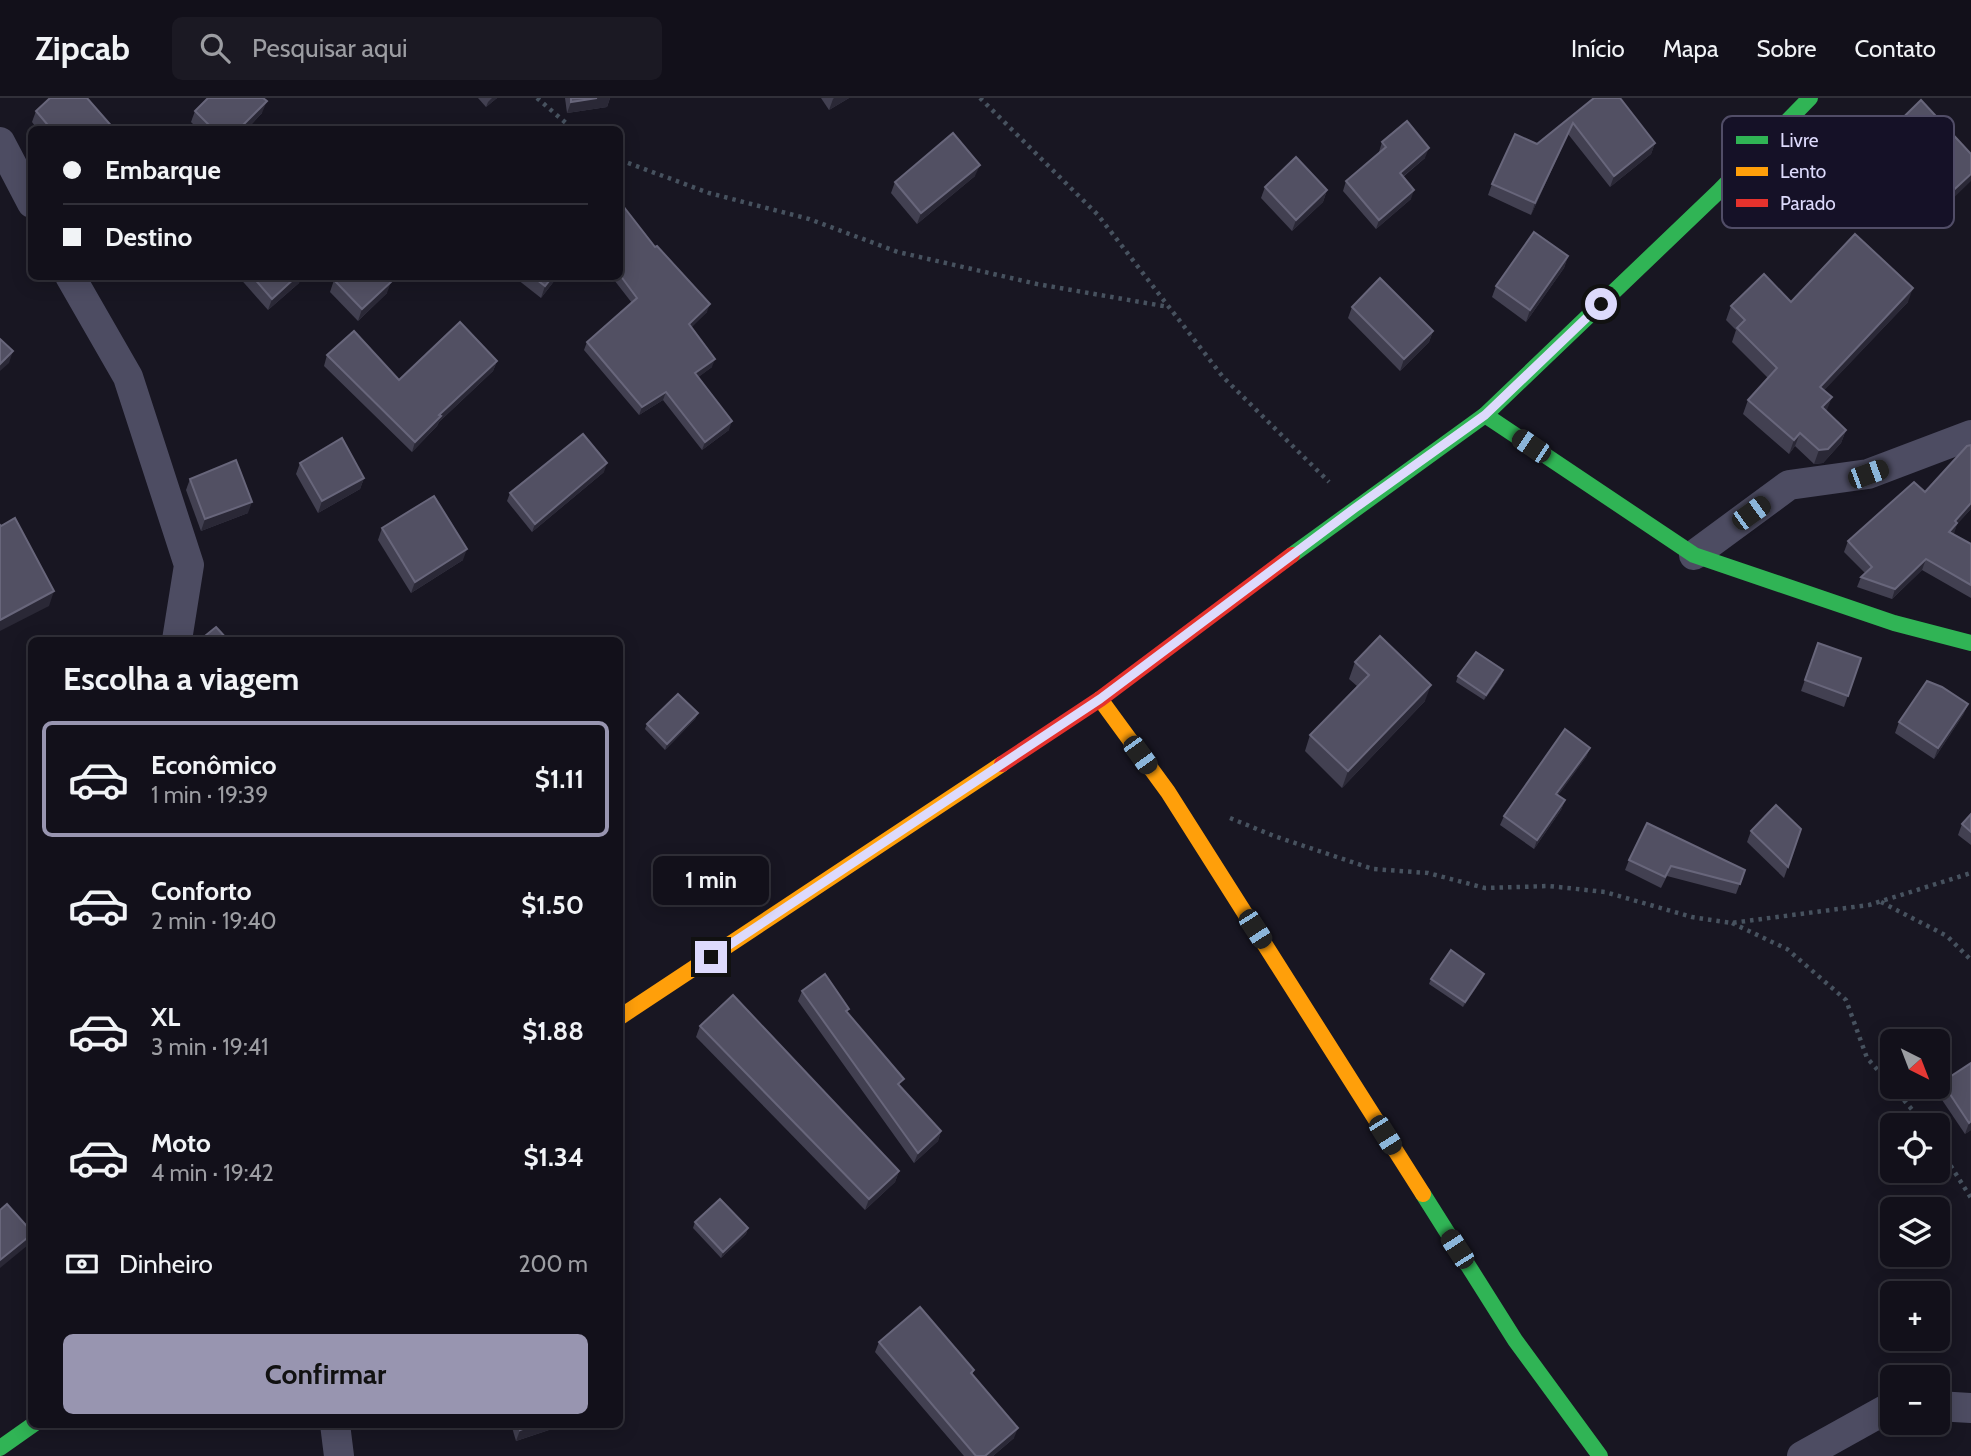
<!DOCTYPE html>
<html lang="pt">
<meta charset="utf-8">
<style>
:root{--surface:#12101a;--page:#1b1923;--text:#f1f3f6;--muted:#9c9da2;--line:#313039;--accent:#9895b0}
body{margin:0;font-family:Cabin,sans-serif;background:var(--page);color:var(--text);height:100vh;display:flex;flex-direction:column;font-size:26px;white-space:nowrap}
*{box-sizing:border-box;margin:0}
p{font-size:23px;color:var(--muted)}
.icon{flex:none;width:38px;height:38px;fill:none;stroke:currentColor;stroke-width:2;stroke-linecap:round;stroke-linejoin:round}
.map{position:relative;flex:1;overflow:hidden}
.sheet{position:absolute;left:28px;top:539px;width:595px;height:791px;display:flex;flex-direction:column;background:var(--surface);border-radius:10px;box-shadow:0 4px 18px #0003,0 0 0 2px var(--line)}
.sheet>*{flex:none}
.hud{position:absolute;left:28px;top:28px;width:595px;height:154px;border-radius:10px;box-shadow:0 4px 18px #0003,0 0 0 2px var(--line);display:grid;align-content:center;height:154px;padding:0 35px;background:var(--surface)}
.needle{width:46px;rotate:138deg}
.fabs{position:absolute;left:1880px;top:931px;display:grid;gap:14px}
.fabs a{display:grid;place-items:center;width:70px;height:70px;border-radius:10px;background:var(--surface);box-shadow:0 4px 18px #0003,0 0 0 2px var(--line);font-size:35px}
.end{position:absolute;width:32px;height:32px;margin:-16px;border:9px solid #dddafc;background:#111;box-shadow:0 0 0 4px #111}
.from{border-radius:50%}
.bubble{position:absolute;height:49px;border-radius:10px;background:var(--surface);box-shadow:0 4px 18px #0003,0 0 0 2px var(--line);font-size:23px;font-weight:700;line-height:49px;text-align:center}
.car{position:absolute;width:21px;height:42px;margin:-21px -10px;border-radius:9px;box-shadow:0 0 5px 2px #0007;background:linear-gradient(#222 24%,#8ab4d8 0 40%,#222 0 76%,#8ab4d8 0 86%,#222 0)}
.hud b{display:flex;align-items:center;gap:24px;height:66px;font-size:26px}
.hud b+b{border-top:2px solid var(--line)}
.hud i{width:18px;height:18px;background:var(--text)}
ul{padding:0;list-style:none}
li{display:flex;align-items:center;gap:21px;height:116px;margin:0 14px 10px;padding:0 21px;border:4px solid transparent;border-radius:10px}
li div{flex:1}
li b{display:block;font-size:26px}
li em{font-style:normal;font-weight:700}
li.on{border-color:var(--accent)}
li>.icon{width:63px;height:63px;stroke-width:1.5}
h2{padding:0 35px;font-size:32px;line-height:84px}
.pay{display:flex;align-items:center;gap:18px;height:77px;padding:0 35px;font-size:26px}
.pay p{margin-inline-start:auto}
.cta{display:flex;gap:14px;margin-top:auto;padding:14px 35px}
.cta a{flex:1;height:80px;border-radius:10px;background:var(--accent);color:#111;font-size:28px;font-weight:700;line-height:80px;text-align:center}
header{display:flex;align-items:center;gap:42px;box-sizing:border-box;height:98px;padding:0 35px;background:var(--surface);border-bottom:2px solid var(--line)}
header strong{font-size:33px}
nav{display:flex;gap:38px;margin-inline-start:auto;font-size:24px}
.search{width:490px;height:63px;background:var(--page);display:flex;align-items:center;gap:18px;box-sizing:border-box;padding:0 24px;border-radius:10px;color:var(--muted);font-size:26px}
.map>svg:first-child{display:block}
.lines{fill:none;stroke-linecap:round;stroke-linejoin:round}
.path{stroke:#47525f;stroke-width:4.5;stroke-dasharray:3.5 5;stroke-linecap:butt}
.street{stroke:#4d4c62;stroke-width:30}
.fast{stroke:#30b455;stroke-width:16}
.slow{stroke:#ff9f0a;stroke-width:16}
.jam{stroke:#e5322d;stroke-width:16}
.wall{fill:#424051}
.shaded-wall{fill:#2a2836}
.building{fill:#525063;stroke:#68667b;stroke-width:2}
.route{stroke:#dddafc;stroke-width:9}
.key{fill:#151127;stroke:#514d67;stroke-width:2}
.key-label{font-size:19px;fill:#dddafc}
</style>
<header>
<strong>Zipcab</strong>
<div class="search"><svg class="icon" aria-label="search" viewBox="0 0 24 24"><circle cx="10" cy="10" r="6"/><path d="M15 15l6 6"/></svg>Pesquisar aqui</div>
<nav><a>Início</a><a>Mapa</a><a>Sobre</a><a>Contato</a></nav>
</header>
<div class="map">
<svg width="1971" height="1358" viewBox="0 0 1971 1358">
<rect width="100%" height="100%" fill="#181622"/>
<g class="lines">
<g class="path">
<path d="M537 0 574 32"/>
<path d="M980 0 1098 117 1223 279 1329 384"/>
<path d="M620 62 709 95 809 121 898 154 1037 186 1169 209"/>
<path d="M1230 720 1274 738 1373 771 1428 775 1485 790 1549 788 1605 794 1692 819 1731 825 1869 807 1971 775"/>
<path d="M1881 804 1947 838 1971 862"/>
<path d="M1732 825 1787 851 1846 902 1867 960 1892 988"/>
<path d="M1893 989 1925 1027"/>
<path d="M1937 1046 1971 1100"/>
</g>
<g class="street">
<path d="M0 44 32 105"/>
<path d="M70 178 128 279 189 467 177 542"/>
<path d="M1694 457 1789 387 1868 376 1971 337"/>
<path d="M1937 1308 1971 1310"/>
<path d="M335 1326 339 1358"/>
<path d="M1802 1358 1892 1308"/>
</g>
<g class="fast">
<path d="M1485 317 1694 457 1894 525 1971 545"/>
<path d="M1292 457 1485 317 1718 94 1810 0"/>
<path d="M1423 1096 1515 1242 1600 1358"/>
<path d="M0 1350 34 1326"/>
</g>
<g class="slow">
<path d="M1100 601 1168 694 1423 1096"/>
<path d="M620 919 1002 666"/>
</g>
<path class="jam" d="M1002 666 1100 601 1292 457"/>
</g>
<g class="wall">
<path d="M478 0H497L486 9Z"/>
<path d="M565 0H610L607 9 567 15Z"/>
<path d="M821 0H849L829 12Z"/>
<path d="M1594 0 1655 45 1651 56 1610 89 1568 36 1531 117 1488 97 1492 86 1537 46Z"/>
<path d="M36 13 115 32H38L32 24Z"/>
<path d="M195 13 262 15 246 32H199L191 24Z"/>
<path d="M1382 44 1425 60 1403 79 1411 101 1376 131 1343 93 1346 83 1379 55V54Z"/>
<path d="M1877 45 1971 56 1941 112 1908 77 1900 85 1873 56Z"/>
<path d="M975 78 917 126 891 95 895 84Z"/>
<path d="M1265 89 1327 92 1323 104 1292 133 1261 100Z"/>
<path d="M620 104 707 214 691 229 712 269 698 279 729 332 702 352 663 302 639 317 584 252 587 244 632 205 611 178H620Z"/>
<path d="M1568 158 1564 170 1526 224 1492 199 1496 188Z"/>
<path d="M238 178H301L299 185 268 212Z"/>
<path d="M513 178H558L541 200Z"/>
<path d="M334 182 387 195 358 223 330 194Z"/>
<path d="M1791 204H1908L1824 292 1826 313 1846 332 1841 345 1823 365 1814 366 1795 348 1789 356 1743 316 1748 302 1768 280 1732 244 1736 232 1726 222 1731 208Z"/>
<path d="M1352 209 1433 233 1429 244 1400 273 1348 220Z"/>
<path d="M327 257 399 282 497 263 493 273 439 324 437 328 412 354 324 268Z"/>
<path d="M1971 347V411L1957 426 1953 436 1971 446V500L1922 472 1892 501 1857 489 1861 479 1865 475 1844 454 1848 443 1925 394Z"/>
<path d="M300 365 364 380 360 391 318 415 296 376Z"/>
<path d="M604 374 532 434 507 403 510 395Z"/>
<path d="M190 381 248 415 201 433 186 392Z"/>
<path d="M382 430 463 462 411 495 378 442Z"/>
<path d="M1818 545 1861 560 1844 609 1801 593Z"/>
<path d="M1355 564 1425 603 1342 690 1305 653 1310 637 1357 588 1349 581Z"/>
<path d="M1503 572 1501 578 1484 602 1456 584 1458 578Z"/>
<path d="M1968 606 1963 617 1934 661 1895 635 1899 624Z"/>
<path d="M698 615 695 621 665 652 645 631 647 626Z"/>
<path d="M1590 650 1586 659 1558 697 1565 702 1561 712 1534 751 1500 727 1504 718Z"/>
<path d="M1971 716V747L1958 737 1962 726Z"/>
<path d="M1801 731 1784 780 1747 744 1751 733Z"/>
<path d="M1629 762 1745 772 1736 796 1667 778 1661 790 1625 772Z"/>
<path d="M1484 876 1482 881 1463 909 1429 886 1431 881Z"/>
<path d="M802 893 848 915 901 989 941 1033 938 1043 914 1065 798 903Z"/>
<path d="M700 928 899 1073 895 1084 865 1112 696 939Z"/>
<path d="M1971 965V1032L1965 1036 1938 996 1942 984Z"/>
<path d="M695 1124 748 1130 746 1136 721 1160 693 1130Z"/>
<path d="M879 1244 974 1272 972 1277 1014 1340 993 1358H964L875 1254Z"/>
<path d="M511 1326H561V1328L516 1343Z"/>
</g>
<g class="shaded-wall">
<path d="M492 0H497L486 9 488 4Z"/>
<path d="M597 0H610L607 9 567 15 571 4Z"/>
<path d="M834 0H849L829 12 833 1Z"/>
<path d="M267 3 262 15 246 32H238Z"/>
<path d="M1573 25 1568 36 1531 117 1535 105Z"/>
<path d="M1655 45 1651 56 1610 89 1614 78Z"/>
<path d="M1429 50 1425 60 1396 84 1400 75Z"/>
<path d="M1912 66 1908 77 1900 85 1904 74Z"/>
<path d="M980 67 975 78 917 126 921 115Z"/>
<path d="M1971 76V83L1941 112 1945 100Z"/>
<path d="M1327 92 1323 104 1292 133 1296 122Z"/>
<path d="M1414 92 1411 101 1376 131 1379 122Z"/>
<path d="M1568 158 1564 170 1526 224 1530 212Z"/>
<path d="M297 178H301L299 185 268 212 272 201Z"/>
<path d="M553 178H558L541 200 545 188Z"/>
<path d="M391 184 387 195 358 223 362 211Z"/>
<path d="M1913 190 1908 204 1815 302 1820 289Z"/>
<path d="M710 206 707 214 686 235 689 226Z"/>
<path d="M1433 233 1429 244 1400 273 1404 261Z"/>
<path d="M13 253 9 265 0 273V266Z"/>
<path d="M715 261 712 269 692 284 695 275Z"/>
<path d="M497 263 493 273 439 324 437 328 412 354 415 344 439 317Z"/>
<path d="M666 294 663 302 639 317 642 309Z"/>
<path d="M1832 299 1827 312 1817 323 1822 309Z"/>
<path d="M732 323 729 332 702 352 705 344Z"/>
<path d="M1846 332 1841 345 1823 365 1814 366 1819 352Z"/>
<path d="M1800 335 1795 348 1789 356 1794 342Z"/>
<path d="M607 365 604 374 532 434 535 426Z"/>
<path d="M364 380 360 391 318 415 322 403Z"/>
<path d="M252 404 248 415 201 433 205 421Z"/>
<path d="M1971 405V411L1957 426 1954 436 1949 434 1955 423Z"/>
<path d="M467 451 463 462 411 495 415 484Z"/>
<path d="M1926 461 1922 472 1892 501 1895 491Z"/>
<path d="M54 493 49 508 0 533V522Z"/>
<path d="M1503 572 1501 578 1484 602 1486 597Z"/>
<path d="M1431 587 1425 603 1342 690 1348 673Z"/>
<path d="M1968 606 1963 617 1934 661 1938 650Z"/>
<path d="M698 615 695 621 665 652 667 646Z"/>
<path d="M1590 650 1586 659 1552 706 1556 696Z"/>
<path d="M1565 702 1561 712 1534 751 1537 742Z"/>
<path d="M1484 876 1482 881 1463 909 1465 904Z"/>
<path d="M1971 1023V1032L1965 1036 1969 1025Z"/>
<path d="M941 1033 938 1043 914 1065 918 1055Z"/>
<path d="M899 1073 895 1084 865 1112 869 1101Z"/>
<path d="M748 1130 746 1136 721 1160 723 1154Z"/>
<path d="M32 1136 28 1147 0 1170V1162Z"/>
<path d="M535 1326H561V1328L516 1343 520 1332Z"/>
<path d="M1018 1330 1014 1340 993 1358H985Z"/>
</g>
<g class="building">
<path d="M50 0H87L115 32H52L36 13Z"/>
<path d="M208 0H263L267 3 238 32H214L195 13Z"/>
<path d="M571 0H597L571 4Z"/>
<path d="M1594 0H1620L1655 45 1614 78 1573 25 1535 105 1492 86 1515 36 1537 46Z"/>
<path d="M1921 2 1971 56V76L1945 100 1912 66 1904 74 1877 45Z"/>
<path d="M1407 23 1429 50 1400 75 1414 92 1379 122 1346 83 1386 49 1382 44Z"/>
<path d="M953 35 980 67 921 115 895 84Z"/>
<path d="M1296 59 1327 92 1296 122 1265 89Z"/>
<path d="M620 104 655 149 657 148 710 206 689 226 715 261 695 275 732 323 705 344 666 294 642 309 587 244 637 200 620 177Z"/>
<path d="M1534 134 1568 158 1530 212 1496 188Z"/>
<path d="M1855 136 1913 190 1820 289 1832 299 1822 309 1846 332 1828 351 1819 352 1800 335 1794 342 1748 302 1777 270 1737 230 1745 222 1731 208 1764 176 1791 204Z"/>
<path d="M252 178H297L272 201Z"/>
<path d="M338 178H386L391 184 362 211 334 182Z"/>
<path d="M532 178H553L545 188Z"/>
<path d="M1380 180 1433 233 1404 261 1352 209Z"/>
<path d="M460 224 497 263 439 317 441 318 415 344 327 257 354 233 399 282Z"/>
<path d="M0 241 13 253 0 266Z"/>
<path d="M583 336 607 365 535 426 510 395Z"/>
<path d="M342 340 364 380 322 403 300 365Z"/>
<path d="M1971 347V405L1955 423 1957 425 1949 434 1971 446V487L1926 461 1895 491 1861 479 1872 469 1848 443 1914 384 1925 394 1967 348Z"/>
<path d="M236 362 252 404 205 421 190 381Z"/>
<path d="M434 398 467 451 415 484 382 430Z"/>
<path d="M15 420 54 493 0 522V427L1 428Z"/>
<path d="M216 529 228 542H200Z"/>
<path d="M1380 538 1431 587 1348 673 1310 637 1369 577 1355 564Z"/>
<path d="M1818 545 1861 560 1848 598 1805 582Z"/>
<path d="M1476 554 1503 572 1486 597 1458 578Z"/>
<path d="M1927 583 1942 589 1968 606 1938 650 1899 624Z"/>
<path d="M678 596 698 615 667 646 647 626Z"/>
<path d="M1565 631 1590 650 1556 696 1565 702 1537 742 1504 718Z"/>
<path d="M1776 707 1801 731 1788 769 1751 733Z"/>
<path d="M1971 716V734L1962 726Z"/>
<path d="M1647 725 1745 772 1740 786 1671 768 1665 779 1629 762Z"/>
<path d="M1451 852 1484 876 1465 904 1431 881Z"/>
<path d="M825 876 849 911 846 913 904 981 898 986 941 1033 918 1055 802 893Z"/>
<path d="M733 897 899 1073 869 1101 700 928Z"/>
<path d="M1971 965V1023L1969 1025 1942 984Z"/>
<path d="M720 1101 748 1130 723 1154 695 1124Z"/>
<path d="M7 1106 32 1134V1136L0 1162V1112Z"/>
<path d="M920 1209 974 1272 971 1275 1018 1330 985 1358H976L879 1244Z"/>
<path d="M519 1326H535L520 1332Z"/>
</g>
<g class="lines">
<path class="route" d="M711 859 1100 601 1355 410 1485 317 1601 206"/>
</g>
<rect x="1722" y="18" width="232" height="112" rx="10" class="key"/>
<rect x="1736" y="38" width="32" height="8" fill="#30b455"/>
<rect x="1736" y="69" width="32" height="9" fill="#ff9f0a"/>
<rect x="1736" y="101" width="32" height="8" fill="#e5322d"/>
<g class="key-label">
<text x="1780" y="49">Livre</text>
<text x="1780" y="80">Lento</text>
<text x="1780" y="112">Parado</text>
</g>
</svg>
<div class="fabs">
<a><svg class="needle" viewBox="-14 -14 28 28"><path d="M0-13l5 13h-10z" fill="#e53935"/><path d="M0 13l5-13h-10z" fill="#9c9da2"/></svg></a>
<a><svg class="icon" aria-label="locate" viewBox="0 0 24 24"><circle cx="12" cy="12" r="6"/><path d="M12 2v4M12 18v4M2 12h4M18 12h4"/></svg></a>
<a><svg class="icon" aria-label="layers" viewBox="0 0 24 24"><path d="M12 4l9 5-9 5-9-5zM3 14l9 5 9-5"/></svg></a>
<a>+</a>
<a>−</a>
</div>
<i class="end from" style="left:1601px;top:206px"></i>
<i class="end" style="left:711px;top:859px"></i>
<div class="bubble" style="left:653px;top:758px;width:116px">1 min</div>
<i class="car" style="left:1531px;top:348px;rotate:304deg"></i>
<i class="car" style="left:1868px;top:376px;rotate:70deg"></i>
<i class="car" style="left:1751px;top:415px;rotate:54deg"></i>
<i class="car" style="left:1140px;top:657px;rotate:144deg"></i>
<i class="car" style="left:1255px;top:831px;rotate:147deg"></i>
<i class="car" style="left:1385px;top:1037px;rotate:148deg"></i>
<i class="car" style="left:1457px;top:1151px;rotate:327deg"></i>
<div class="hud">
<b><i class="from"></i>Embarque</b>
<b><i></i>Destino</b>
</div>
<section class="sheet">
<h2>Escolha a viagem</h2>
<ul>
<li class="on"><svg class="icon" aria-label="car" viewBox="0 0 24 24"><path d="M5 17H2v-5l4-1 3-4h7l3 4 3 1v5h-3M9 17h6M6 11h13"/><circle cx="7" cy="17" r="2"/><circle cx="17" cy="17" r="2"/></svg><div><b>Econômico</b><p>1 min · 19:39</p></div><em>$1.11</em></li>
<li><svg class="icon" aria-label="car" viewBox="0 0 24 24"><path d="M5 17H2v-5l4-1 3-4h7l3 4 3 1v5h-3M9 17h6M6 11h13"/><circle cx="7" cy="17" r="2"/><circle cx="17" cy="17" r="2"/></svg><div><b>Conforto</b><p>2 min · 19:40</p></div><em>$1.50</em></li>
<li><svg class="icon" aria-label="car" viewBox="0 0 24 24"><path d="M5 17H2v-5l4-1 3-4h7l3 4 3 1v5h-3M9 17h6M6 11h13"/><circle cx="7" cy="17" r="2"/><circle cx="17" cy="17" r="2"/></svg><div><b>XL</b><p>3 min · 19:41</p></div><em>$1.88</em></li>
<li><svg class="icon" aria-label="car" viewBox="0 0 24 24"><path d="M5 17H2v-5l4-1 3-4h7l3 4 3 1v5h-3M9 17h6M6 11h13"/><circle cx="7" cy="17" r="2"/><circle cx="17" cy="17" r="2"/></svg><div><b>Moto</b><p>4 min · 19:42</p></div><em>$1.34</em></li>
</ul>
<div class="pay"><svg class="icon" aria-label="cash" viewBox="0 0 24 24"><path d="M3 7h18v10H3z"/><circle cx="12" cy="12" r="2"/></svg>Dinheiro<p>200 m</p></div>
<div class="cta"><a>Confirmar</a></div>
</section>
</div>
